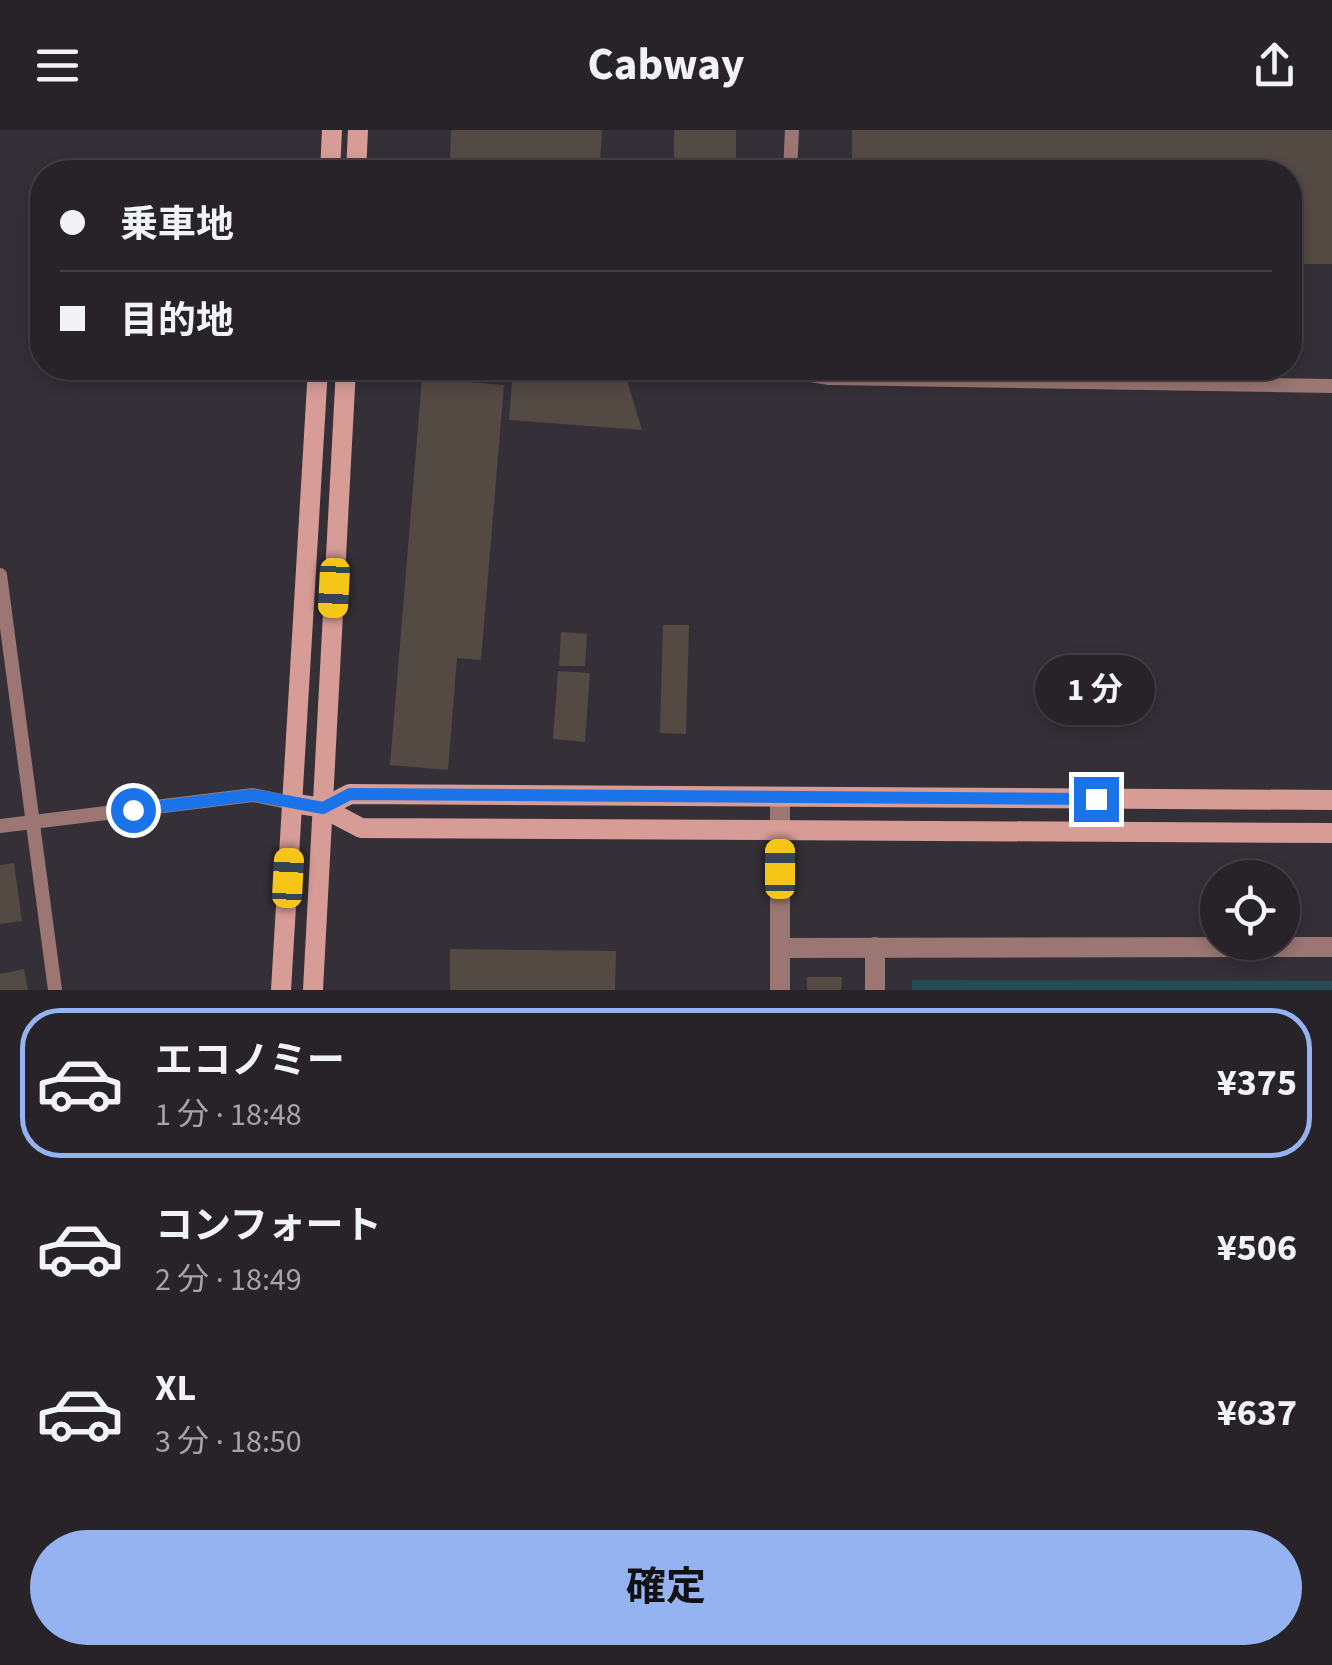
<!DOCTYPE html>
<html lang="ja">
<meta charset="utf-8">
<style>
:root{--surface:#282329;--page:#302b31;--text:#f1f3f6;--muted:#a5a4a8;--line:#444046;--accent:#95b2f1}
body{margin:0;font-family:"Source Sans 3","Noto Sans JP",sans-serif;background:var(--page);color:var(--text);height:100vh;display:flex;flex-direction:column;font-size:38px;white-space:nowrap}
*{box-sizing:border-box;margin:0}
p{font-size:32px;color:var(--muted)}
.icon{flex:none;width:55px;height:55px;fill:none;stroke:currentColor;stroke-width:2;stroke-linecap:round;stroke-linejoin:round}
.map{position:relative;height:860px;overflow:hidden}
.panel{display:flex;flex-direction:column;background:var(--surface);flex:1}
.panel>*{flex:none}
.banner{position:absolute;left:30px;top:30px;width:1272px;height:220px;border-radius:40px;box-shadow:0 5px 15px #0003,0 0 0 2px var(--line);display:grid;align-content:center;height:220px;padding:0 30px;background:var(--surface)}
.tools{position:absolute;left:1200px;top:730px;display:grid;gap:20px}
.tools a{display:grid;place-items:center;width:100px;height:100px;border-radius:50%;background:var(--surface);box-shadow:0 5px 15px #0003,0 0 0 2px var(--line);font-size:50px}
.end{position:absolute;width:45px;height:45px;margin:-22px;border:12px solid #1a73e8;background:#fff;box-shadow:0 0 0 5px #fff}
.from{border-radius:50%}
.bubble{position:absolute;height:70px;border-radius:35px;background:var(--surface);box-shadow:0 5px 15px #0003,0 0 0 2px var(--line);font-size:32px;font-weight:700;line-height:70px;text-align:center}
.car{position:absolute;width:30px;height:60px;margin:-30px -15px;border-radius:12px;box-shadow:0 0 8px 2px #0007;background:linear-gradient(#f5c518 24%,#345 0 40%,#f5c518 0 76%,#345 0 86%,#f5c518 0)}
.banner b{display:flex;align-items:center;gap:35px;height:95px;font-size:38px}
.banner b+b{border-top:2px solid var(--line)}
.banner i{width:25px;height:25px;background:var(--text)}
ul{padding:18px 0 0;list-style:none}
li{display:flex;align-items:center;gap:30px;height:150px;margin:0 20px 15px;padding:0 10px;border:5px solid transparent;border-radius:40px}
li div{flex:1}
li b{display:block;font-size:38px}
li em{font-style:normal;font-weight:700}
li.selected{border-color:var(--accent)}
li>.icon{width:90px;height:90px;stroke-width:1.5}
.button{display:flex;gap:20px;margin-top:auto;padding:20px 30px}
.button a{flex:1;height:115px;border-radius:60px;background:var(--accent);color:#111;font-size:40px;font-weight:700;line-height:115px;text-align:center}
header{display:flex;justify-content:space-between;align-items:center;height:130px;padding:0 30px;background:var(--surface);font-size:45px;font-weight:700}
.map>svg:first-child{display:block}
.water{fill:#254c55}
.building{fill:#534a44}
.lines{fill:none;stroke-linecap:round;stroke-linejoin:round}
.lane{stroke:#9b7673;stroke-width:14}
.street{stroke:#9b7673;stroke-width:20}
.secondary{stroke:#d89c97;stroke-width:20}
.route{stroke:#1a73e8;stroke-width:12}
</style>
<header><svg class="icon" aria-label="menu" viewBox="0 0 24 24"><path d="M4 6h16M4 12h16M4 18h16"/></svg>Cabway<svg class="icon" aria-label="share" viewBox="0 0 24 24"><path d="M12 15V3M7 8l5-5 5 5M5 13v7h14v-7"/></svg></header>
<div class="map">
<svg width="1332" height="860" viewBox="0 0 1332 860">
<rect width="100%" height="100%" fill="#352f37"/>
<path class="water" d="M912 850 1332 851V860H912Z"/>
<g class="building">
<path d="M451 0H602L600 34 450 28Z"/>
<rect x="674" y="0" width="62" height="42"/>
<path d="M852 0H1332V134H1290V42H852Z"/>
<path d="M513 239 626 247 642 300 509 290Z"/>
<path d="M422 248 504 255 481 530 457 528 448 640 390 635Z"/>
<path d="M663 495H689L686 604 660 603Z"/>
<path d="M561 502 587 504 585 536H559Z"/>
<path d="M558 541 590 543 585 612 553 609Z"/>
<path d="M14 733 22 791 0 794V735Z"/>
<path d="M450 819 616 821 615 860H450Z"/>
<path d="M24 839 28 860H0V844Z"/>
<path d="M807 847H842L841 860H807Z"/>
</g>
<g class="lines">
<g class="lane">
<path d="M790 42 792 0"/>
<path d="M797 238 800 243 829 248 1332 256"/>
<path d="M0 445 55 860"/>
<path d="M0 696 253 665 292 673"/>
</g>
<g class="street">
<path d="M780 818 1332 817"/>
<path d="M780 860V667"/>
<path d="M875 860V817"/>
</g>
<g class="secondary">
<path d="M330 42 332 0"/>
<path d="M356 42 358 0"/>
<path d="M292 673 323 678 350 664 1332 670"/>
<path d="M323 678 361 698 1332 703"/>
<path d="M281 860 318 238"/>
<path d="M313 860 346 238"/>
</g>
</g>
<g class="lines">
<path class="route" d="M133 680 253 665 323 678 350 664 1096 669"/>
</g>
</svg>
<div class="tools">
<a><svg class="icon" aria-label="locate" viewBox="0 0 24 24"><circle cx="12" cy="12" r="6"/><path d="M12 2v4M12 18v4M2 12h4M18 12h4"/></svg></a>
</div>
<i class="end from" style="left:133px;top:680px"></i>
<i class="end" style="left:1096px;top:669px"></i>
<div class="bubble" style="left:1035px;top:525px;width:120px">1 分</div>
<i class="car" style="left:334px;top:458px;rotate:183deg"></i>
<i class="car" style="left:780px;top:739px;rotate:0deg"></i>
<i class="car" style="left:288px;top:748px;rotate:3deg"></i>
<div class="banner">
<b><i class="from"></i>乗車地</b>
<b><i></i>目的地</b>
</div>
</div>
<section class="panel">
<ul>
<li class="selected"><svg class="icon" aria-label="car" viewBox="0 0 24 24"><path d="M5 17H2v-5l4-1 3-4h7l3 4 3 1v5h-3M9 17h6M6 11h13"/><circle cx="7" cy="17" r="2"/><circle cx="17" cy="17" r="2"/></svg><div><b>エコノミー</b><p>1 分 · 18:48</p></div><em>¥375</em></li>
<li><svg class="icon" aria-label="car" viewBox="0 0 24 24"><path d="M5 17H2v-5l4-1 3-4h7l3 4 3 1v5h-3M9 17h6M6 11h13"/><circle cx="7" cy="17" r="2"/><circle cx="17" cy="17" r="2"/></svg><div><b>コンフォート</b><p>2 分 · 18:49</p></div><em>¥506</em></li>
<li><svg class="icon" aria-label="car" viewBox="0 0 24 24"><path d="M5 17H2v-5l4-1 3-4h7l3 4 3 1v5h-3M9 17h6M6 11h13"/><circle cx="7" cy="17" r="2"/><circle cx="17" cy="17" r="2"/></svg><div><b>XL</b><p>3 分 · 18:50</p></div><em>¥637</em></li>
</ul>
<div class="button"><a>確定</a></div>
</section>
